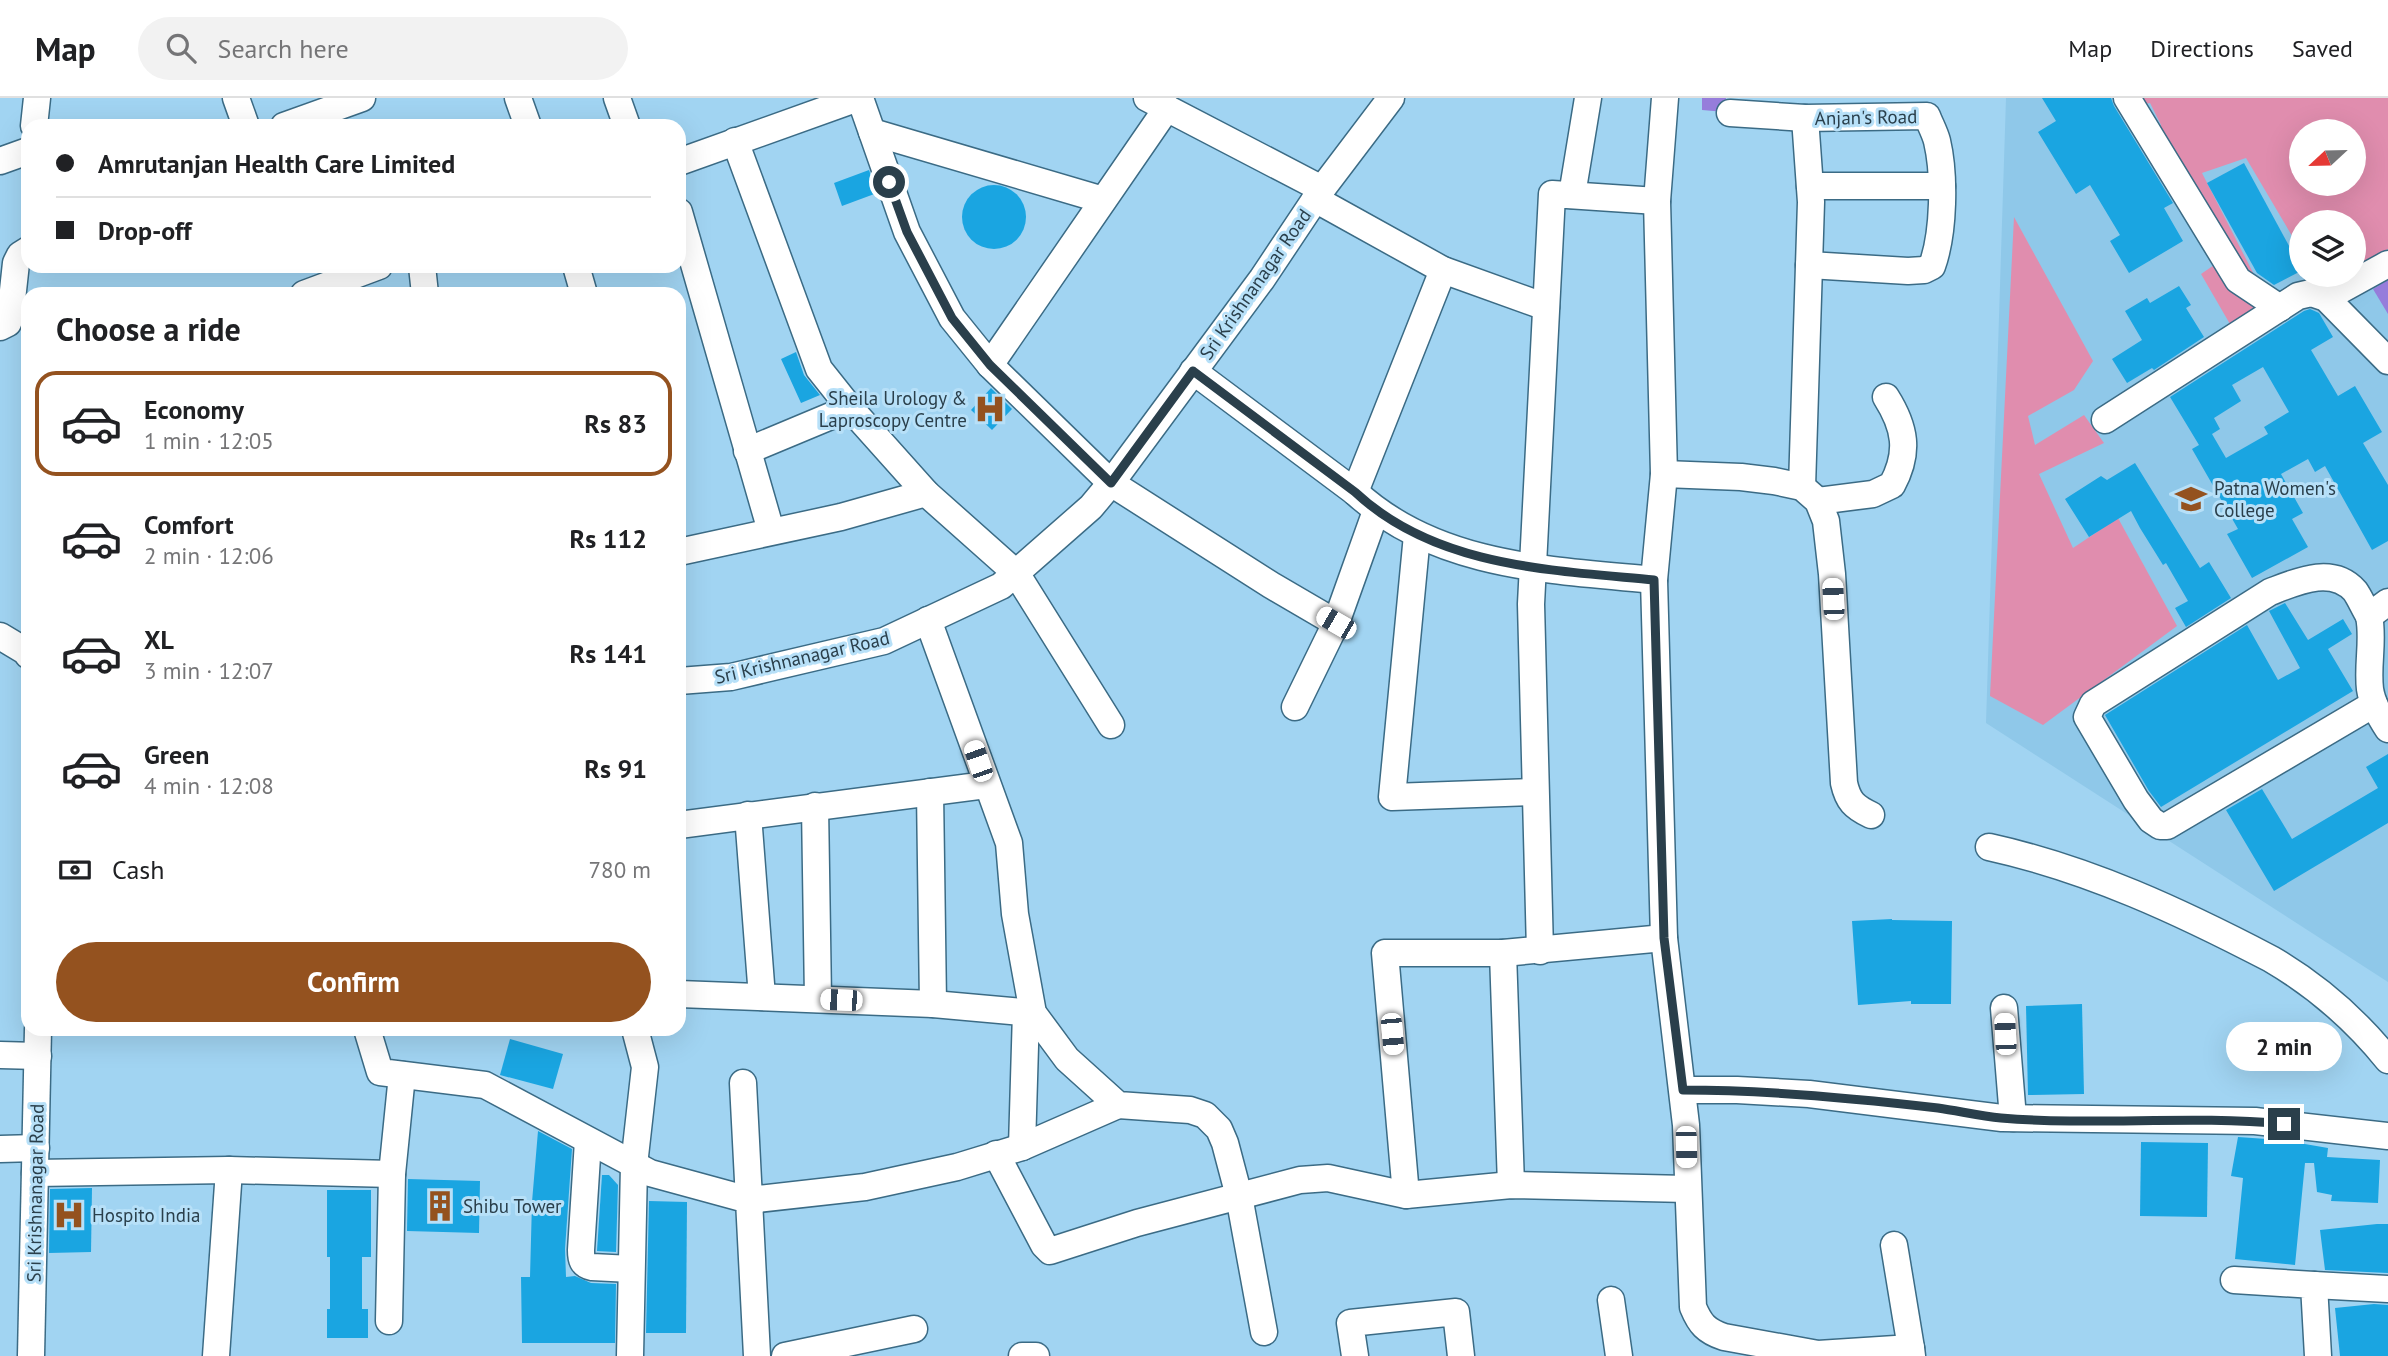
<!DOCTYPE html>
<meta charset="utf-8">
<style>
:root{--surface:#fff;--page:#f2f2f2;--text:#202124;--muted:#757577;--line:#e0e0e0;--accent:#94521f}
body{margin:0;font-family:"PT Sans",sans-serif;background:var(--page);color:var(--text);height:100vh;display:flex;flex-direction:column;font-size:26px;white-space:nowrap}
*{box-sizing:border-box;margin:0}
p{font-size:23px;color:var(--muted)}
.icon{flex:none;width:38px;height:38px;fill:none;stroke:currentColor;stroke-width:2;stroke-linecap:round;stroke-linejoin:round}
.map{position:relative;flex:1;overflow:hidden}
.sheet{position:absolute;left:21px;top:189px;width:665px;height:749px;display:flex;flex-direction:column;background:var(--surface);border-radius:21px;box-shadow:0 7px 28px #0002}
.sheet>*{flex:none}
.banner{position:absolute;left:21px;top:21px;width:665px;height:154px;border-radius:21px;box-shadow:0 7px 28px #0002;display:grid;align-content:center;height:154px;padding:0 35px;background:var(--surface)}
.needle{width:46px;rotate:248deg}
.fabs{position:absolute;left:2289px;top:21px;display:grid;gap:14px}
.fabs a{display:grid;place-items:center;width:77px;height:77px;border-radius:50%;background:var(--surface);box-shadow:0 7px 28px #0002;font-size:35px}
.end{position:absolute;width:32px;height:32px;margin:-16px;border:9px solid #2a3f4b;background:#fff;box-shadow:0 0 0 4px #fff}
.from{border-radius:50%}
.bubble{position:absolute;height:49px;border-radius:24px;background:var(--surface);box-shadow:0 7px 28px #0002;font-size:23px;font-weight:600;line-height:49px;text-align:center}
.car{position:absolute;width:21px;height:42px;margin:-21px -10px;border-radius:9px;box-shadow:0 0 5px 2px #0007;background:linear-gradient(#fff 24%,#345 0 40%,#fff 0 76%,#345 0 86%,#fff 0)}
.banner b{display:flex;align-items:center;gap:24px;height:66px;font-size:26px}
.banner b+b{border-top:2px solid var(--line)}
.banner i{width:18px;height:18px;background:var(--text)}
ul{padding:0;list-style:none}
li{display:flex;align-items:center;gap:21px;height:105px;margin:0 14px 10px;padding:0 21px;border:4px solid transparent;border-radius:21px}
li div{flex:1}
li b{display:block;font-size:26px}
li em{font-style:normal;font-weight:600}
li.current{border-color:var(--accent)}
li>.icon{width:63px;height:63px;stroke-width:1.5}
h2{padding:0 35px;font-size:32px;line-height:84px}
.pay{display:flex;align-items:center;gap:18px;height:77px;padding:0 35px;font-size:26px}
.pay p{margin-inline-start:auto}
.button{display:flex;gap:14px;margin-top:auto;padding:14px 35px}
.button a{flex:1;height:80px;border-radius:42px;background:var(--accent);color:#fff;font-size:28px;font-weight:600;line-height:80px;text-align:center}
header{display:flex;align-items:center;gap:42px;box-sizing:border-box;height:98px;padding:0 35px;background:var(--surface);border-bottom:2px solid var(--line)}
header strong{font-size:33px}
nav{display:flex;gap:38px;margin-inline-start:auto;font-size:24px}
.search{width:490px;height:63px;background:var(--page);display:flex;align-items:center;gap:18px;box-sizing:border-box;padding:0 24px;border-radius:38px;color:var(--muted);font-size:26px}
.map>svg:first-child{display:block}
.built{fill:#8fc8e9;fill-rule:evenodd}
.green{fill:#e08dae;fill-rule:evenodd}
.water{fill:#967ddb}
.building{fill:#1aa5e1;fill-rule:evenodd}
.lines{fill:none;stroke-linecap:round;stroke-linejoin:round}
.minor-casing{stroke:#3b6b85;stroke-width:29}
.minor{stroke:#fff;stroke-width:26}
.route{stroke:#2a3f4b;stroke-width:9}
.labels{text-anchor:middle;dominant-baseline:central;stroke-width:6;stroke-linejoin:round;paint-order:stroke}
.street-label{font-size:19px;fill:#2a3f4b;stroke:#b7e0f8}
.poi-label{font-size:19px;fill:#2a3f4b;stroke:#b7e0f8;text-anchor:start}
</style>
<header>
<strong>Map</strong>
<div class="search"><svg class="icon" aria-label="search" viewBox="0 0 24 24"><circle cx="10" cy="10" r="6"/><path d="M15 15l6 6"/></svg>Search here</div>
<nav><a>Map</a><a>Directions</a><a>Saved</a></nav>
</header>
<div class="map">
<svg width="2388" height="1258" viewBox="0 0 2388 1258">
<rect width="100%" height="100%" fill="#a1d4f2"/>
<path class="built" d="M2006 0H2388V884L1986 625ZM2301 33H2354V86H2301ZM2301 124H2354V177H2301Z"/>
<g class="green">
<path d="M2136 0H2388V151L2354 171V124H2301V146L2298 148 2246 60 2202 75 2265 198 2267 212 2234 233 2201 176 2223 161 2158 35 2161 27 2150 5 2141 7ZM2301 33H2354V86H2301Z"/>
<path d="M2014 119 2093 263 2074 292 2028 318 2035 347 2084 317 2104 345 2039 376 2073 450 2118 420 2177 528 2043 627 1990 598Z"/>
</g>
<g class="water">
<path d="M1702 0H1726L1725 14 1702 12Z"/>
<path d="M2388 182V216L2373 191Z"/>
</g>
<g class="building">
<path d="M2042 0H2111L2114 8 2173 105 2164 110 2183 143 2129 175 2110 143 2120 137 2090 87 2076 96 2038 34 2056 23Z"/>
<path d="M2244 65 2301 170V173L2274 187 2257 175 2207 85Z"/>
<path d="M869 72 877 95 842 108 834 85Z"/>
<circle cx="994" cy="119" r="32"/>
<path d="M2179 188 2191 207 2186 210 2204 239 2154 272 2152 270 2127 285 2112 261 2142 242 2125 213 2147 200 2150 205Z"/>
<path d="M2310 211 2319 215 2333 239 2311 252 2338 298 2355 288 2382 334 2363 345 2388 387V443L2372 452 2325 368 2315 374 2308 361 2281 376 2303 415 2292 421 2308 449 2252 480 2227 436 2238 431 2192 351 2199 347 2170 299 2304 213ZM2263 269 2289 314 2264 329 2268 336 2226 360 2212 336 2220 331 2214 320 2241 303 2232 287Z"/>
<path d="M796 254 804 277 820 297 801 305 781 261Z"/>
<path d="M991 290 1012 311 992 332 971 312Z"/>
<path d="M2135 365 2200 470 2209 464 2231 500 2186 529 2175 510 2188 503 2166 465 2163 467 2140 430 2131 413 2089 439 2065 401 2101 378 2107 382Z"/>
<path d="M2285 505 2308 542 2343 521 2352 536 2328 551 2353 593 2161 709 2149 693 2105 617 2247 527 2278 582 2300 570 2269 513Z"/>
<path d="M2388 656V725L2274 793 2226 712 2262 691 2292 741 2378 690 2366 669Z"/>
<path d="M1892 821V822L1952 823 1951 906H1911V903L1858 907 1852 823Z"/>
<path d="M2082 906 2084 996 2028 997 2026 908Z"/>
<path d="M510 941 563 956 553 991 500 977Z"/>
<path d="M538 1033 572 1051 565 1151 566 1179 575 1178 591 1185 616 1186 615 1245H522L521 1179H530L532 1104Z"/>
<path d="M2238 1039 2281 1042 2328 1050 2327 1059 2380 1062 2378 1105 2331 1103 2332 1097 2317 1094 2314 1065H2305L2295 1167 2235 1161 2243 1080 2231 1078Z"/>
<path d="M2141 1044 2208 1045 2207 1119 2140 1118Z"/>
<path d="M602 1077H609L618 1087 616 1154 597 1153Z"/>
<path d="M408 1081 480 1083 479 1135 407 1133Z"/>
<path d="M92 1090 91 1154 49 1155 50 1091Z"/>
<path d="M327 1092H371V1159H362V1211H368V1240H327V1211H330V1159H327Z"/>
<path d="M649 1103 687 1104 686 1235H646Z"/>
<path d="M2377 1126H2388V1175L2325 1172 2320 1132Z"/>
<path d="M2374 1206 2388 1207V1258H2340L2335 1210Z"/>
</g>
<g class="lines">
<defs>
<g id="minor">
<path d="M236 0 246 28"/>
<path d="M518 0 528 28"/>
<path d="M617 0 627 28"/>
<path d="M860 0 907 134 952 220 990 267 1111 385 1271 487 1336 525"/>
<path d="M1147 0 1322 91"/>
<path d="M1665 0 1657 103 1664 376 1654 482 1664 840 1686 1027 1693 1209C1700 1226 1706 1233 1724 1239L1818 1256 1911 1250 1912 1258"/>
<path d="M2127 0 2238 182 2280 210"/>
<path d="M1730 15 1805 20 1927 18C1930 26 1935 35 1937 43 1945 77 1944 135 1932 168L1924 172 1908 173 1809 167"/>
<path d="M34 28 37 0"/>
<path d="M284 28 362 0"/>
<path d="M872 34 1103 102"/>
<path d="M735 43 819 271 850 310 926 395 1016 475 1111 627"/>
<path d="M0 63 28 53"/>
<path d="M679 64 858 0"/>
<path d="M1810 88H1942"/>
<path d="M1572 97 1588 0"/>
<path d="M1315 101 1443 172 1546 209"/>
<path d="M679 114 771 433"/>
<path d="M422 168 425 196"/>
<path d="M576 168 584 196"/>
<path d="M304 196 379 168"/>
<path d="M2326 200 2388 166"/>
<path d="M0 229 8 225 10 220 16 165 20 157 28 152"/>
<path d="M990 267 1167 10"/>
<path d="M1193 273 1355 394C1436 469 1550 472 1654 482"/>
<path d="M2105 322 2298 198 2311 195 2326 200 2388 263"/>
<path d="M747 353 850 310"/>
<path d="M1664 376 1741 379 1774 383 1802 389 1818 403 1826 423 1832 476 1844 685C1848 703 1854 709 1871 717"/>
<path d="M1802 389 1811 104 1805 20"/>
<path d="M1355 394 1443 172"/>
<path d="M1818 403 1873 396 1892 387C1910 354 1905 329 1886 299"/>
<path d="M1417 437 1392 699 1534 694"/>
<path d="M679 454 841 419 926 395"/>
<path d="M2369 518C2374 542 2367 566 2370 591 2372 605 2380 619 2388 631"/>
<path d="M928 522 1009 745 1015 816 1033 915 1067 961 1118 1007 1190 1012 1205 1017 1219 1031 1225 1045 1239 1098 1264 1234"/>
<path d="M0 538 25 553 28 557"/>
<path d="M679 583 731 579 884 543 1001 488 1091 409 1111 385 1262 181 1322 91 1391 0"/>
<path d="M2374 606 2167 728H2160L2151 722 2136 702 2087 619 2093 606 2270 494C2296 484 2332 467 2355 493 2360 500 2364 510 2369 518L2388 504"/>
<path d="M1295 609 1336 525 1376 413"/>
<path d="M930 694 933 906"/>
<path d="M815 708 818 901"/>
<path d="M748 717 762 899"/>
<path d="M679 727 986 687"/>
<path d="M1989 749C2089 771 2181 814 2271 861 2317 888 2355 921 2388 962"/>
<path d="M1540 853 1531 506 1552 96 1657 103"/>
<path d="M1503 855 1511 1087"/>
<path d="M679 896 933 906 1033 915"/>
<path d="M2004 910 2013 1020"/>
<path d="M367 931 380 974 485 987 650 1075 749 1102 757 1258"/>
<path d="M0 957 38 958"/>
<path d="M743 985 749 1102 865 1089 957 1069 1022 1049 1118 1007"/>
<path d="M1683 992H1737L1809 996 2002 1020 2255 1023 2388 1038"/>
<path d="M588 1043 581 1152C581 1161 582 1167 592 1169L631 1171"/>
<path d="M1022 1049 1026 914"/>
<path d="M0 1051 36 1050"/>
<path d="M996 1056 1044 1147 1050 1153 1137 1125 1300 1082 1328 1080 1406 1097 1511 1087 1687 1091"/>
<path d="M35 1075 229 1072 392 1076 402 977"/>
<path d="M1406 1097 1385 855H1503L1664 840"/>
<path d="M1894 1147 1911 1250"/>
<path d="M2234 1182 2314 1187 2318 1258"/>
<path d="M2314 1187 2388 1191"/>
<path d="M1611 1202 1619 1258"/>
<path d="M389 1223 392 1076"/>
<path d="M31 1258 38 931"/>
<path d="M216 1258 229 1072"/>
<path d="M630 1258 634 1067 645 969 635 931"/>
<path d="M785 1258 914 1231"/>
<path d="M1022 1258H1036"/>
<path d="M1355 1258 1350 1225 1456 1214 1461 1258"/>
</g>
</defs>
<use href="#minor" class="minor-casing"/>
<use href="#minor" class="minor"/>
</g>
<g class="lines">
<path class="route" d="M889 84 907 134 952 220 990 267 1111 385 1193 273 1355 394C1435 469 1550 472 1654 482L1664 840 1683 992C1768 992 1853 1000 1938 1010 1959 1013 1980 1018 2001 1020 2095 1028 2190 1017 2284 1026"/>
</g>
<defs>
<symbol id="hospital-bare" viewBox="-9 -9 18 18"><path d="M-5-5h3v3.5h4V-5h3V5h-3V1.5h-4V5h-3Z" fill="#94521f" stroke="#b7e0f8" stroke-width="2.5" paint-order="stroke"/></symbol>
<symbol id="university-bare" viewBox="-9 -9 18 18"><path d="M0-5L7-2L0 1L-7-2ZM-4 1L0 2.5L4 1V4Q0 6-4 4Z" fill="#94521f" stroke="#b7e0f8" stroke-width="2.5" paint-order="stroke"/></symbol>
<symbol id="building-bare" viewBox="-9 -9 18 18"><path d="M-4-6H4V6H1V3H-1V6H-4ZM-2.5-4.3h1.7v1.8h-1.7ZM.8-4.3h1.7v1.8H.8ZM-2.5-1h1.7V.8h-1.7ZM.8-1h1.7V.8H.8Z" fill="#94521f" stroke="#b7e0f8" stroke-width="2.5" paint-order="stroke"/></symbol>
</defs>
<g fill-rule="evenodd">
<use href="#hospital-bare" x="968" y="289" width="44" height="44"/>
<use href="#university-bare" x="2169" y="379" width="44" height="44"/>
<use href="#building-bare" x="418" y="1086" width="44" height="44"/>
<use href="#hospital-bare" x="47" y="1095" width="44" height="44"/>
</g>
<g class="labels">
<g class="street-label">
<text transform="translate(1866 19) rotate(-1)">Anjan's Road</text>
<text transform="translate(1255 186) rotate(-55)">Sri Krishnanagar Road</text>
<text transform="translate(802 559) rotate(-13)">Sri Krishnanagar Road</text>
<text transform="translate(35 1095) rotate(-89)">Sri Krishnanagar Road</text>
</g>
<g class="poi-label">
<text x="967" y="300" text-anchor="end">Sheila Urology &amp;<tspan x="967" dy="22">Laproscopy Centre</tspan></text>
<text x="2214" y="390">Patna Women's<tspan x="2214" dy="22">College</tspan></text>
<text x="463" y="1108">Shibu Tower</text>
<text x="92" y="1117">Hospito India</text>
</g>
</g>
</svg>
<div class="fabs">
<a><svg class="needle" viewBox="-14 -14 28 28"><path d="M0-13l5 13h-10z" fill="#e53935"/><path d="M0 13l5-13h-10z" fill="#757577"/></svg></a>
<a><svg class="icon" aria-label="layers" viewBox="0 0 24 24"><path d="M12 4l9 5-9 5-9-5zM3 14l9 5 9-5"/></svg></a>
</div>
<i class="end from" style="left:889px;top:84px"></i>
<i class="end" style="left:2284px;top:1026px"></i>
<div class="bubble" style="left:2226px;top:924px;width:116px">2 min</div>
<i class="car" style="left:1833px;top:501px;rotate:357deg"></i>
<i class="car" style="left:1336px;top:525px;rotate:300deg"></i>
<i class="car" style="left:978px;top:663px;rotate:341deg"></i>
<i class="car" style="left:841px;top:902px;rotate:272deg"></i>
<i class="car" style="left:1392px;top:936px;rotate:175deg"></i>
<i class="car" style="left:2005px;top:936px;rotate:357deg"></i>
<i class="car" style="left:1686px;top:1049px;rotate:179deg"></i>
<div class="banner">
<b><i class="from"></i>Amrutanjan Health Care Limited</b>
<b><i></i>Drop-off</b>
</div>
<section class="sheet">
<h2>Choose a ride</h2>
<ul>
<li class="current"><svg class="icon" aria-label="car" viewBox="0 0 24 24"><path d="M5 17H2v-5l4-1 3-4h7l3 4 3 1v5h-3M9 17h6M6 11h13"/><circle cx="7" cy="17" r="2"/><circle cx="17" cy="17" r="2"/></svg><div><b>Economy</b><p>1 min · 12:05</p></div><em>Rs 83</em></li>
<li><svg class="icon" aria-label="car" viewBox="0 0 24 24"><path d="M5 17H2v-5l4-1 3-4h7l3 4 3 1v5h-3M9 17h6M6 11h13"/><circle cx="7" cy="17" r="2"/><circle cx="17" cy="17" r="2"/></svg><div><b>Comfort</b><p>2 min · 12:06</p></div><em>Rs 112</em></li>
<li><svg class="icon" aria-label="car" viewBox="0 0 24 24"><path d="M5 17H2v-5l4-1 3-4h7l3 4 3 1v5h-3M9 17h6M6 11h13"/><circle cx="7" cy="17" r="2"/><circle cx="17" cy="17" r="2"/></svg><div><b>XL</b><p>3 min · 12:07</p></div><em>Rs 141</em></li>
<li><svg class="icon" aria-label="car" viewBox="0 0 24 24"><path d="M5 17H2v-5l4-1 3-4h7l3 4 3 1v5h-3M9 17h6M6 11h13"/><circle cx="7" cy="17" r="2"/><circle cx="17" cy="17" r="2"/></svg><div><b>Green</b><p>4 min · 12:08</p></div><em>Rs 91</em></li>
</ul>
<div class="pay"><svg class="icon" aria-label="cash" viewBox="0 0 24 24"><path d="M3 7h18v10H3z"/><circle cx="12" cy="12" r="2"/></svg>Cash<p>780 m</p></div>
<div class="button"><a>Confirm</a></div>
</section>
</div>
